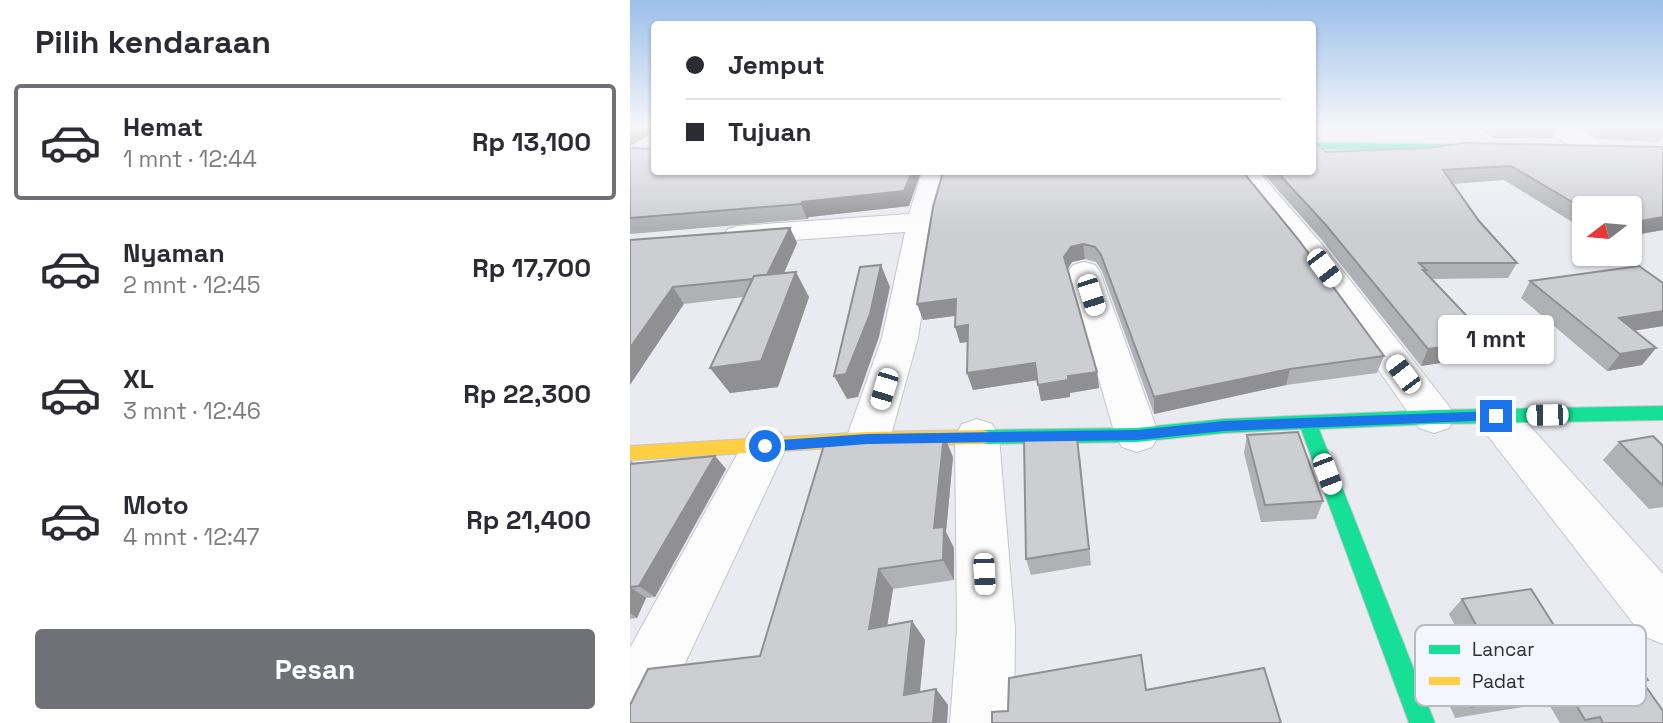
<!DOCTYPE html>
<html lang="id">
<meta charset="utf-8">
<style>
:root{--surface:#fff;--page:#f2f2f3;--text:#2b2b33;--muted:#7c7c81;--line:#e1e1e2;--accent:#707176}
body{margin:0;font-family:"Space Grotesk",sans-serif;background:var(--page);color:var(--text);height:100vh;display:flex;flex-direction:column;font-size:26px;white-space:nowrap}
*{box-sizing:border-box;margin:0}
p{font-size:23px;color:var(--muted)}
.icon{flex:none;width:38px;height:38px;fill:none;stroke:currentColor;stroke-width:2;stroke-linecap:round;stroke-linejoin:round}
.map{position:relative;flex:1;overflow:hidden}
.side{display:flex;flex-direction:column;background:var(--surface);width:630px}
.side>*{flex:none}
.top-card{position:absolute;left:21px;top:21px;width:665px;height:154px;border-radius:7px;box-shadow:0 2px 5px #0004;display:grid;align-content:center;height:154px;padding:0 35px;background:var(--surface)}
.needle{width:46px;rotate:254deg}
.buttons{position:absolute;left:942px;top:196px;display:grid;gap:14px}
.buttons a{display:grid;place-items:center;width:70px;height:70px;border-radius:7px;background:var(--surface);box-shadow:0 2px 5px #0004;font-size:35px}
.end{position:absolute;width:32px;height:32px;margin:-16px;border:9px solid #1a73e8;background:#fff;box-shadow:0 0 0 4px #fff}
.from{border-radius:50%}
.bubble{position:absolute;height:49px;border-radius:7px;background:var(--surface);box-shadow:0 2px 5px #0004;font-size:23px;font-weight:800;line-height:49px;text-align:center}
.car{position:absolute;width:21px;height:42px;margin:-21px -10px;border-radius:9px;box-shadow:0 0 5px 2px #0007;background:linear-gradient(#fff 24%,#345 0 40%,#fff 0 76%,#345 0 86%,#fff 0)}
.top-card b{display:flex;align-items:center;gap:24px;height:66px;font-size:26px}
.top-card b+b{border-top:2px solid var(--line)}
.top-card i{width:18px;height:18px;background:var(--text)}
ul{padding:0;list-style:none}
li{display:flex;align-items:center;gap:21px;height:116px;margin:0 14px 10px;padding:0 21px;border:4px solid transparent;border-radius:7px}
li div{flex:1}
li b{display:block;font-size:26px}
li em{font-style:normal;font-weight:800}
li.selected{border-color:var(--accent)}
li>.icon{width:63px;height:63px;stroke-width:1.5}
h2{padding:0 35px;font-size:32px;line-height:84px}
.cta{display:flex;gap:14px;margin-top:auto;padding:14px 35px}
.cta a{flex:1;height:80px;border-radius:7px;background:var(--accent);color:#fff;font-size:28px;font-weight:800;line-height:80px;text-align:center}
main{display:flex;flex:1;min-height:0}
.map>svg:first-child{display:block}
.lines{fill:none;stroke-linecap:round;stroke-linejoin:round}
.street-casing{stroke:#c5c6ca;stroke-width:2}
.fast-casing{stroke:#c5c6ca;stroke-width:2}
.slow-casing{stroke:#c5c6ca;stroke-width:2}
.street{fill:#fcfcfd;fill-rule:evenodd}
.fast{fill:#16e098;fill-rule:evenodd}
.slow{fill:#ffcf43;fill-rule:evenodd}
.wall{fill:#b0b1b5}
.shaded-wall{fill:#909093}
.building{fill:#cdced2;stroke:#909093;stroke-width:2}
.route{fill:#1a73e8}
.key{fill:#f4f6ff;stroke:#b9bac2;stroke-width:2}
.key-label{font-size:19px;fill:#2e2f33}
</style>
<main>
<section class="side">
<h2>Pilih kendaraan</h2>
<ul>
<li class="selected"><svg class="icon" aria-label="car" viewBox="0 0 24 24"><path d="M5 17H2v-5l4-1 3-4h7l3 4 3 1v5h-3M9 17h6M6 11h13"/><circle cx="7" cy="17" r="2"/><circle cx="17" cy="17" r="2"/></svg><div><b>Hemat</b><p>1 mnt · 12:44</p></div><em>Rp 13,100</em></li>
<li><svg class="icon" aria-label="car" viewBox="0 0 24 24"><path d="M5 17H2v-5l4-1 3-4h7l3 4 3 1v5h-3M9 17h6M6 11h13"/><circle cx="7" cy="17" r="2"/><circle cx="17" cy="17" r="2"/></svg><div><b>Nyaman</b><p>2 mnt · 12:45</p></div><em>Rp 17,700</em></li>
<li><svg class="icon" aria-label="car" viewBox="0 0 24 24"><path d="M5 17H2v-5l4-1 3-4h7l3 4 3 1v5h-3M9 17h6M6 11h13"/><circle cx="7" cy="17" r="2"/><circle cx="17" cy="17" r="2"/></svg><div><b>XL</b><p>3 mnt · 12:46</p></div><em>Rp 22,300</em></li>
<li><svg class="icon" aria-label="car" viewBox="0 0 24 24"><path d="M5 17H2v-5l4-1 3-4h7l3 4 3 1v5h-3M9 17h6M6 11h13"/><circle cx="7" cy="17" r="2"/><circle cx="17" cy="17" r="2"/></svg><div><b>Moto</b><p>4 mnt · 12:47</p></div><em>Rp 21,400</em></li>
</ul>
<div class="cta"><a>Pesan</a></div>
</section>
<div class="map">
<svg width="1033" height="723" viewBox="0 0 1033 723">
<rect width="100%" height="100%" fill="#eaebf1"/>
<g class="lines">
<defs>
<g id="street">
<path d="M913 127C934 127 960 129 974 148L970 153H954L916 132Z"/>
<path d="M292 172H317L305 222 288 338 260 439 254 451 238 456 222 451 216 439 252 338 275 232 108 244 98 241 93 235 98 229 108 226 279 214Z"/>
<path d="M604 172H629L689 241 819 406 825 417 819 428 804 433 789 428 667 253Z"/>
<path d="M454 262 465 265 470 272 529 435 522 447 507 452 492 447 485 435 438 272 443 265Z"/>
<path d="M866 400 881 405 1033 574V644L1013 636 851 427 845 416 851 405Z"/>
<path d="M347 419 362 424 369 436 385 629 384 723H320L327 629 325 436 332 424Z"/>
<path d="M135 428 151 433 157 446 27 723H0V648L119 433Z"/>
</g>
<g id="fast">
<path d="M682 143 856 144 861 147 856 150 682 149Z"/>
<path d="M1033 406V420L804 424 689 429 805 723H779L671 429 594 433 507 442 353 444 347 442 344 437 347 432 353 430 507 428 594 419 804 410Z"/>
</g>
<path id="slow" d="M353 430 359 432 362 437 359 442 353 444 238 446 0 460V446L238 432Z"/>
</defs>
<use href="#street" class="street-casing"/>
<use href="#fast" class="fast-casing"/>
<use href="#slow" class="slow-casing"/>
<use href="#street" class="street"/>
<use href="#fast" class="fast"/>
<use href="#slow" class="slow"/>
</g>
<g class="wall">
<path d="M848 127H927L922 138H862Z"/>
<path d="M942 127H1033V136L1029 142 969 139 947 128Z"/>
<path d="M682 139 696 152 797 148 835 143 1033 147V230L999 236V208H954V227L952 228 874 180 822 184 849 221 887 263 878 278 800 279 854 334 845 350 814 355 810 363 791 366 691 239 632 172H682Z"/>
<path d="M0 148 279 206 179 217 177 219 0 234Z"/>
<path d="M313 172 754 356 747 373 656 385 524 414 472 271 466 262 455 259 442 262 437 270 467 372 469 388 440 393V397L411 401 407 380 343 390 337 373 338 342 330 343 325 316 293 320Z"/>
<path d="M160 228 167 243 154 273 179 297 148 387 100 393 80 368 114 297 54 304 0 240Z"/>
<path d="M900 281 1033 283V326L1004 331 1026 348 1012 365 977 371 891 298Z"/>
<path d="M617 435 693 501 686 519 631 522 614 453Z"/>
<path d="M989 442 1033 446V507L1019 509 973 460Z"/>
<path d="M450 455 461 565 401 575 396 559Z"/>
<path d="M85 456 96 469 25 597 16 598 7 618 0 619V460L4 463Z"/>
<path d="M323 457 316 532 324 548V580L263 589 257 626 282 621 295 640 290 692 306 689 318 705 317 723H0L130 656Z"/>
<path d="M832 599 937 646 1018 680 1013 683 1033 723H930L918 703 825 718 809 680 822 667 845 664 819 614Z"/>
</g>
<g class="shaded-wall">
<path d="M1 127H24V132L0 146V128Z"/>
<path d="M282 172H291L279 206 179 217 177 219 171 204 172 202Z"/>
<path d="M1033 217V230L999 236V223Z"/>
<path d="M160 228 167 243 145 293 136 278Z"/>
<path d="M453 244 455 259 442 262 435 273 434 257 441 247Z"/>
<path d="M251 265 260 287 249 337 228 397 217 399 204 376Z"/>
<path d="M166 272 179 297 148 387 100 393 80 368Z"/>
<path d="M43 287 54 304 0 385V348Z"/>
<path d="M326 299 330 315 293 320 287 304Z"/>
<path d="M1033 311V326L976 335 989 318Z"/>
<path d="M338 325 342 341 330 343 325 327Z"/>
<path d="M818 346 810 363 791 366 798 349Z"/>
<path d="M1026 348 1012 365 977 371 990 354Z"/>
<path d="M405 363 408 380 343 390 337 373Z"/>
<path d="M660 369 656 385 524 414V397Z"/>
<path d="M467 372 469 388 440 393V397L411 401 408 385 438 376Z"/>
<path d="M314 435 323 457 316 532 324 548V580L313 560 304 528Z"/>
<path d="M85 456 96 469 25 597 9 586Z"/>
<path d="M249 569 263 589 254 646 239 629Z"/>
<path d="M0 587 16 598 7 618 0 613Z"/>
<path d="M282 621 295 640 288 710 274 695Z"/>
<path d="M306 689 318 705 317 723H303Z"/>
</g>
<g class="building">
<path d="M1009 127H1033V129Z"/>
<path d="M682 139 696 152 797 148 835 143 1033 147V217L999 223V208L954 209 881 166 813 170 849 221 887 263H789L796 270H793L854 334 813 340 818 346 798 349 695 224 647 172H682Z"/>
<path d="M0 148 24 149V172H282L274 191 172 202 171 204 0 218Z"/>
<path d="M313 172H613L668 239 754 356 660 369 524 397 471 255 465 247 453 244 441 247 434 257 467 372 438 376V380L408 385 405 363 337 373 338 325 325 327 326 299 287 304 303 207Z"/>
<path d="M160 228 137 275 124 276 123 279 43 287 0 348V240Z"/>
<path d="M251 265 240 314 216 374 204 376 230 267Z"/>
<path d="M1009 266 1033 283V311L989 318 1026 348 990 354 900 281Z"/>
<path d="M166 272 131 361 80 368 124 276Z"/>
<path d="M668 432 693 501 635 505 617 435Z"/>
<path d="M314 435 304 528 314 527 313 560 249 569 239 629 282 621 274 695 306 689 303 723H0V705L18 669 130 656 195 442 241 436Z"/>
<path d="M1023 436 1033 446V486L989 442Z"/>
<path d="M394 438H447L459 549 396 559Z"/>
<path d="M85 456 9 586 0 587V464Z"/>
<path d="M901 589 937 646 988 638 1018 680 1012 681 1033 711V723H973L970 717 955 720 938 691 840 707 822 667 865 660 832 599Z"/>
<path d="M511 655 516 690 634 668 651 723H362V712L378 711 379 678Z"/>
</g>
<linearGradient id="sky" x2="0" y2="1"><stop stop-color="#9bbfea"/><stop offset="0.56" stop-color="#f6f6f9"/><stop offset="1" stop-color="#f6f6f9" stop-opacity="0"/></linearGradient>
<rect width="1033" height="228" fill="url(#sky)"/>
<path class="route" d="M866 411 872 416 866 420 594 431 508 440 238 444 135 452 129 446 135 441 238 434 508 430 594 421Z"/>
<rect x="785" y="625" width="231" height="81" rx="10" class="key"/>
<rect x="799" y="645" width="31" height="9" fill="#16e098"/>
<rect x="799" y="677" width="31" height="8" fill="#ffcf43"/>
<g class="key-label">
<text x="842" y="656">Lancar</text>
<text x="842" y="688">Padat</text>
</g>
</svg>
<div class="buttons">
<a><svg class="needle" viewBox="-14 -14 28 28"><path d="M0-13l5 13h-10z" fill="#e53935"/><path d="M0 13l5-13h-10z" fill="#7c7c81"/></svg></a>
</div>
<i class="end from" style="left:135px;top:446px"></i>
<i class="end" style="left:866px;top:416px"></i>
<div class="bubble" style="left:808px;top:315px;width:116px">1 mnt</div>
<i class="car" style="left:694px;top:268px;rotate:143deg"></i>
<i class="car" style="left:461px;top:295px;rotate:162deg"></i>
<i class="car" style="left:773px;top:374px;rotate:323deg"></i>
<i class="car" style="left:254px;top:389px;rotate:197deg"></i>
<i class="car" style="left:917px;top:415px;rotate:269deg"></i>
<i class="car" style="left:697px;top:474px;rotate:159deg"></i>
<i class="car" style="left:354px;top:574px;rotate:177deg"></i>
<div class="top-card">
<b><i class="from"></i>Jemput</b>
<b><i></i>Tujuan</b>
</div>
</div>
</main>
